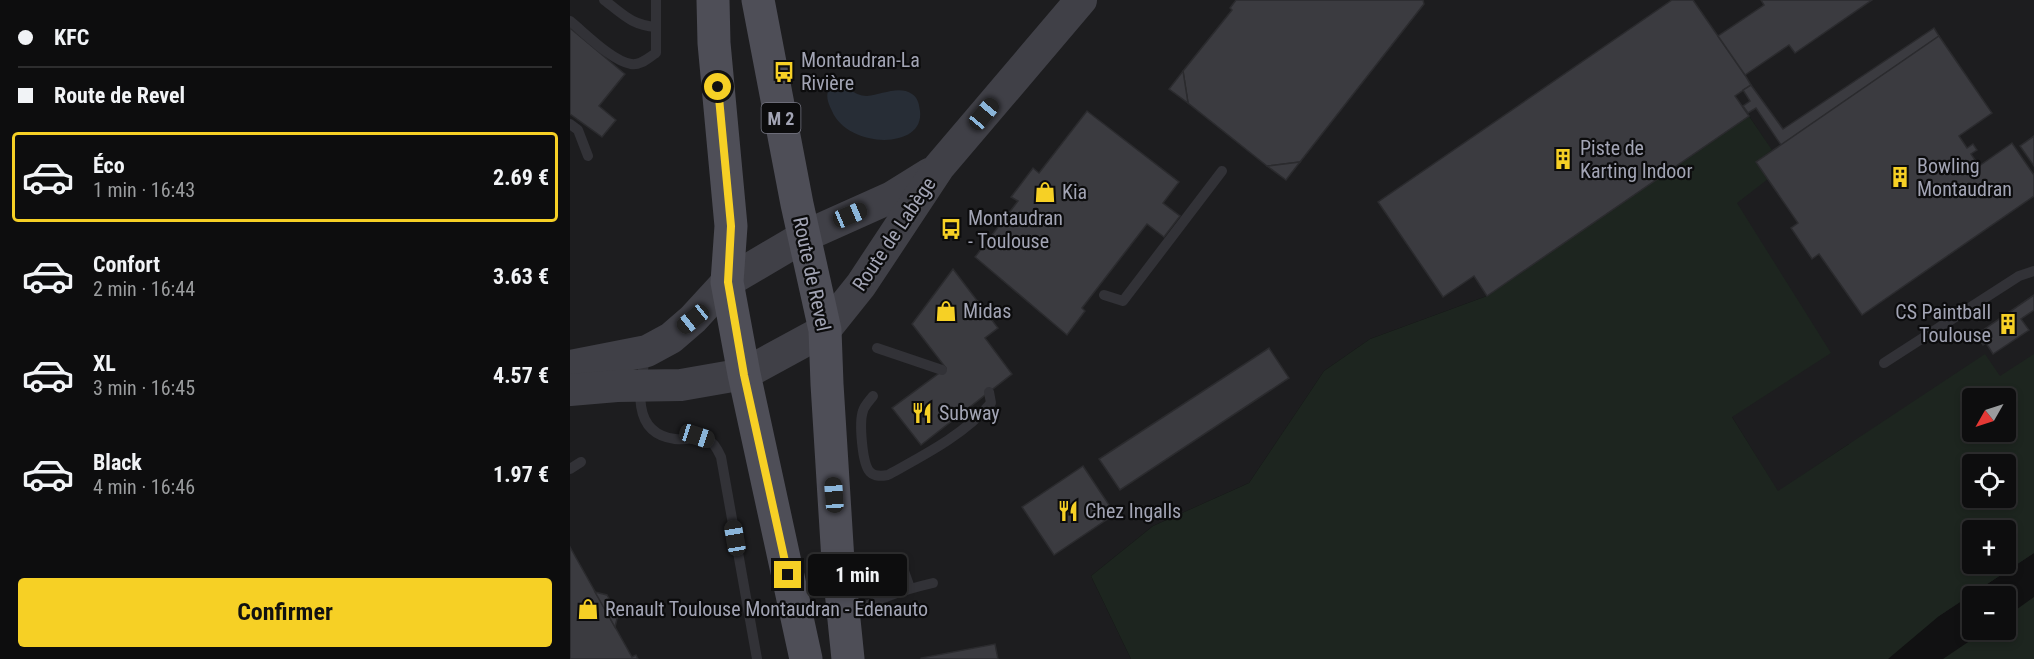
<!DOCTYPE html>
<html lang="fr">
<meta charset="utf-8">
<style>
:root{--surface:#0d0d0e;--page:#1b1b1c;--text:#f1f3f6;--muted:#9a9c9e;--line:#2d2d2e;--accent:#f6d025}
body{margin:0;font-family:"Roboto Condensed",sans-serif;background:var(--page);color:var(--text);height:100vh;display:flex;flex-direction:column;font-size:22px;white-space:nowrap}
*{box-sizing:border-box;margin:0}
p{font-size:20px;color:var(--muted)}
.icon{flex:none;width:33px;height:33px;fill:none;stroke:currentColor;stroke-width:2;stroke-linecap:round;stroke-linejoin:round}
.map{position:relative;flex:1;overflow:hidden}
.sheet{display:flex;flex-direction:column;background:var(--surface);width:570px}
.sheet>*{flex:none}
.guide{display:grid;align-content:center;height:132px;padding:0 18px;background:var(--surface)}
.needle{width:39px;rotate:231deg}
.buttons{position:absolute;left:1392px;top:388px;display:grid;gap:12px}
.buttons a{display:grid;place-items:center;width:54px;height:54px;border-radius:6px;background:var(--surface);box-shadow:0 3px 9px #0003,0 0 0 2px var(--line);font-size:30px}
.end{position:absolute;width:27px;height:27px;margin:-14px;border:8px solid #f6d025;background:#111;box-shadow:0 0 0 3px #111}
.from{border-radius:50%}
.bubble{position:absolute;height:42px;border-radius:6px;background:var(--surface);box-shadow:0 3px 9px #0003,0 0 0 2px var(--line);font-size:20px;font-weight:700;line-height:42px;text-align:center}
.car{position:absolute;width:18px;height:36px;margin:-18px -9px;border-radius:8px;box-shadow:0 0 4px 2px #0007;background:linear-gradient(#222 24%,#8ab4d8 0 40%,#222 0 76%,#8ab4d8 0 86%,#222 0)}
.guide b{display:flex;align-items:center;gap:21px;height:57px;font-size:22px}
.guide b+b{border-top:2px solid var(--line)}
.guide i{width:15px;height:15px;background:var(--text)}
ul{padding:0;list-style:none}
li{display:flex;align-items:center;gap:18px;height:90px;margin:0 12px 9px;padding:0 6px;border:3px solid transparent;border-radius:6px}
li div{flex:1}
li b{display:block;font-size:22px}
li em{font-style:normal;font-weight:700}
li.selected{border-color:var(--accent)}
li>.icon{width:54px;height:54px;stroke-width:1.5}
.button{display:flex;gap:12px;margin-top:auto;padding:12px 18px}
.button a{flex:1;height:69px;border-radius:6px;background:var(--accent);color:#111;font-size:24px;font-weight:700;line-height:69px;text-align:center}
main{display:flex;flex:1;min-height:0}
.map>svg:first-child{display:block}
.built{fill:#1d1d1f;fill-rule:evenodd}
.green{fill:#1d251f;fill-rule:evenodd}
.water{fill:#272d36}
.building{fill:#3b3b40;stroke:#2b2b2e;stroke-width:1.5}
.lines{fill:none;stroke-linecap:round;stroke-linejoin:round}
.service{stroke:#323237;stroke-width:10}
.secondary{stroke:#404047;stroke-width:32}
.primary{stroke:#4e4e57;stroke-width:33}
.route{stroke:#f6d025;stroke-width:8}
.labels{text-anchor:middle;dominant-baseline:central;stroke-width:4.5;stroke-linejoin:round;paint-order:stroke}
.shield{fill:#0c0c0d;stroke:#757682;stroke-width:1.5}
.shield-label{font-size:18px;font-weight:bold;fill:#a2a4b4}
.poi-label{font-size:20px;fill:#a2a4b4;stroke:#0c0c0d;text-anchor:start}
.street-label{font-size:20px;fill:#a2a4b4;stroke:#0c0c0d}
</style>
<main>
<section class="sheet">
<div class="guide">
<b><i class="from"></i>KFC</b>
<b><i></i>Route de Revel</b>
</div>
<ul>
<li class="selected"><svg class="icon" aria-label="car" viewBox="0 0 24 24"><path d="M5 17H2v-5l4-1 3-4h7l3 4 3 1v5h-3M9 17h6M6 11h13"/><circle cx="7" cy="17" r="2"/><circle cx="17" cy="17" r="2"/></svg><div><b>Éco</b><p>1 min · 16:43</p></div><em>2.69 €</em></li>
<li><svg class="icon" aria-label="car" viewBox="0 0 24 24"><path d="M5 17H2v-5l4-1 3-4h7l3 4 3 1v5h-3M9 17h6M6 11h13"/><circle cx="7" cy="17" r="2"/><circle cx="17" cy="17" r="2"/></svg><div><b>Confort</b><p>2 min · 16:44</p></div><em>3.63 €</em></li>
<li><svg class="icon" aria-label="car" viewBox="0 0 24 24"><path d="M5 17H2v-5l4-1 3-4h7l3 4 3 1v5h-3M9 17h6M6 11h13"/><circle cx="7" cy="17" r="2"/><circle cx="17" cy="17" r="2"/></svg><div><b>XL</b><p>3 min · 16:45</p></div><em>4.57 €</em></li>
<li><svg class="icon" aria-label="car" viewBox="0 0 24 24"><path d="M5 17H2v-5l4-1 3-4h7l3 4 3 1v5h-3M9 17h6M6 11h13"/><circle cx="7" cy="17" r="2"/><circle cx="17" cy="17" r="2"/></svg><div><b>Black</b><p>4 min · 16:46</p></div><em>1.97 €</em></li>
</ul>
<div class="button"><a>Confirmer</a></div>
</section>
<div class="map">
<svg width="1464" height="659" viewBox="0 0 1464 659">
<rect width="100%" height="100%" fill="#111112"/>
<path class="built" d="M0 0H1464V553L1369 616 1279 444 1208 492 1162 417 1127 207 1202 151 1179 116 917 296 800 339 754 371 679 483 583 526 521 576 561 659H0ZM1402 399H1436V432H1402ZM1402 465H1436V498H1402ZM1402 531H1436V564H1402Z"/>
<g class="green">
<path d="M1179 116 1202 150 1186 162 1198 179 1167 203 1261 353 1162 417 1208 491 1415 354 1430 376 1464 354V553L1369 616 1318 659H561L521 576 583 526 679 483 754 371 800 339 917 296ZM1402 399H1436V432H1402ZM1402 465H1436V498H1402ZM1402 531H1436V564H1402Z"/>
<path d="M1464 597V659H1373L1416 630H1436V617Z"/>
</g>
<path class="water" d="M263 81C275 83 283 96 297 96 311 95 329 85 342 94 348 98 349 104 350 111 355 150 278 149 262 111 256 99 255 92 263 81Z"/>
<g class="building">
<path d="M666 0H853L854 4 730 162 697 166 618 103 613 71 662 10 660 8Z"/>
<path d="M1102 0H1123L1175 75 1181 85 1165 96 1179 116 917 296 904 276 873 297 808 202Z"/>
<path d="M1191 0H1302L1225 53 1219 45 1175 75 1148 36 1194 5Z"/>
<path d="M0 28 55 74 29 106 46 120 32 137 0 114Z"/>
<path d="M1364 28 1369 36 1211 145 1186 108 1178 113 1173 106 1180 101 1173 90 1181 85 1213 129Z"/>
<path d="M1369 36 1422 113 1389 136 1397 148 1403 144 1407 150 1401 154 1409 166 1442 143 1464 175V196L1292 315 1249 254 1242 259 1221 228 1228 223 1186 162Z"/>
<path d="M613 71 618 103 599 89Z"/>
<path d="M517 111 609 182 593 203 610 216 594 237 577 224 512 308 515 311 497 335 405 257 448 201 441 197 463 168 469 173Z"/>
<path d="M1464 136V166L1450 146Z"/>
<path d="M730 162 716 180 697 166Z"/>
<path d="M383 269 428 328 415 338 442 374 351 445 322 408 376 368 342 324Z"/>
<path d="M1464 295V310L1451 319 1459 330 1423 354 1416 343 1413 345 1406 335Z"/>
<path d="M699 348 719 378 550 490 529 459Z"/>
<path d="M513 466 545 514 484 555 452 507Z"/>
<path d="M0 547 62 657 66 655 68 659H0Z"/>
<path d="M25 592 37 595 48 615 45 627Z"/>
<path d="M425 644 428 659H351V658Z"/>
</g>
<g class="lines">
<g class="service">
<path d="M34 0C53 14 61 25 86 27"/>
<path d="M0 21C15 33 42 61 61 64 70 66 78 58 86 53V0"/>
<path d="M0 124 8 130 18 156"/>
<path d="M534 295 553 301 652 171"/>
<path d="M307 348 372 370"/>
<path d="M76 354C70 384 59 433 105 439 128 442 137 426 151 457L187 659"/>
<path d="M1314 363 1449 276 1464 271"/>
<path d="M303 396C300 400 294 406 293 411 289 422 292 464 300 472 305 477 312 476 318 475 354 455 394 435 421 403L419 392"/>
<path d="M0 469 11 462"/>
<path d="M271 562 296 567 330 560 340 588"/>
<path d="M278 617C304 599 333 590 363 583"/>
</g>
<g class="secondary">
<path d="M0 366 77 351 101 338 123 319 157 282 235 236 322 197 359 174"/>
<path d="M0 390 47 386 111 385 174 374 255 330 291 285 369 167 511 0"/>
</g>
<g class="primary">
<path d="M143 0 144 43 161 226 157 282 174 374 236 659"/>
<path d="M188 0 227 204 255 330 257 384 268 561 278 659"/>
</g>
</g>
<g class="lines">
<path class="route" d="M148 87 161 226 158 282 174 375 218 575"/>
</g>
<defs>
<symbol id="bus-bare" viewBox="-9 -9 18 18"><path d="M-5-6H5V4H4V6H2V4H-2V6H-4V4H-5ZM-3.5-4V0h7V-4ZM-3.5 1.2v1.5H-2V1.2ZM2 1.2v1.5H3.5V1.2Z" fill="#f6d025" stroke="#0c0c0d" stroke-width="2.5" paint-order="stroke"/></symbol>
<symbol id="building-bare" viewBox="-9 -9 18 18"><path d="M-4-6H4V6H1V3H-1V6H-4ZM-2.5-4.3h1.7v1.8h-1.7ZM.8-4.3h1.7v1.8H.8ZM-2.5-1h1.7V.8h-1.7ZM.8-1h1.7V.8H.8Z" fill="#f6d025" stroke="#0c0c0d" stroke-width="2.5" paint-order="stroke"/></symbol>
<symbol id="shop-bare" viewBox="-9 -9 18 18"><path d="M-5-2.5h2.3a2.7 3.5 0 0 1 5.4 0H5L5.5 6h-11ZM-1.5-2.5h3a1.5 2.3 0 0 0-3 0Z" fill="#f6d025" stroke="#0c0c0d" stroke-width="2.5" paint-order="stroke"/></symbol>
<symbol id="restaurant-bare" viewBox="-9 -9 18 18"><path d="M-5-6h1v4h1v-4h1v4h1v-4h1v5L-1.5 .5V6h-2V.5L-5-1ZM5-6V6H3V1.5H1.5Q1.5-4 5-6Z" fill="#f6d025" stroke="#0c0c0d" stroke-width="2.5" paint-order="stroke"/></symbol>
</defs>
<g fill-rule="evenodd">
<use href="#bus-bare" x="199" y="57" width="30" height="30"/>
<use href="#building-bare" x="978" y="144" width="30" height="30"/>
<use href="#building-bare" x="1315" y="162" width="30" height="30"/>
<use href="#shop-bare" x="460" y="177" width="30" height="30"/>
<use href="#bus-bare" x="366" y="214" width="30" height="30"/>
<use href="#shop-bare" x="361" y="296" width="30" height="30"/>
<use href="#building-bare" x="1423" y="309" width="30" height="30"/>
<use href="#restaurant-bare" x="337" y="398" width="30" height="30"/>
<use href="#restaurant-bare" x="483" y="496" width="30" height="30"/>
<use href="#shop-bare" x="3" y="594" width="30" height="30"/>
</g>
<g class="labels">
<rect class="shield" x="191.5" y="103" width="39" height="30" rx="4.5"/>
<g class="shield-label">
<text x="211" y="118">M 2</text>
</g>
<g class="poi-label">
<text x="231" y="60">Montaudran-La<tspan x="231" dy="23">Rivière</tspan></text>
<text x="1010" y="148">Piste de<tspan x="1010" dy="23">Karting Indoor</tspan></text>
<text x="1347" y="166">Bowling<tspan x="1347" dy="23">Montaudran</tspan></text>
<text x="492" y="192">Kia</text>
<text x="398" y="218">Montaudran<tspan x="398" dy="23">- Toulouse</tspan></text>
<text x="393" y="311">Midas</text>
<text x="1421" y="312" text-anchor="end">CS Paintball<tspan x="1421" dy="23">Toulouse</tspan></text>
<text x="369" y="413">Subway</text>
<text x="515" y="511">Chez Ingalls</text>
<text x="35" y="609">Renault Toulouse Montaudran - Edenauto</text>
</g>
<g class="street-label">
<text transform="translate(324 234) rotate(-56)">Route de Labège</text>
<text transform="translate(242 274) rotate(78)">Route de Revel</text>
</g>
</g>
</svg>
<div class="buttons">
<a><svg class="needle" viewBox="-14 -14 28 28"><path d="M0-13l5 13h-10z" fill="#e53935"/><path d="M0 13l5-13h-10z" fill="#9a9c9e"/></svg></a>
<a><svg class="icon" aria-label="locate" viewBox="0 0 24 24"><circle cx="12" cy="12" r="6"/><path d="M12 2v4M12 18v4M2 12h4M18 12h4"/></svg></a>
<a>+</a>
<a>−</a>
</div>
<i class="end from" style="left:148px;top:87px"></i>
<i class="end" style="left:218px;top:575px"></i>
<div class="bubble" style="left:238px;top:554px;width:99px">1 min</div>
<i class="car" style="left:414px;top:114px;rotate:40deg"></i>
<i class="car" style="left:280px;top:215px;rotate:67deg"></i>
<i class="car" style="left:123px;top:319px;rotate:231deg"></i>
<i class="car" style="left:127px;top:436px;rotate:108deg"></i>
<i class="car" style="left:264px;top:495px;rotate:356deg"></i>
<i class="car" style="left:165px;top:538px;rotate:350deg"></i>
</div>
</main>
